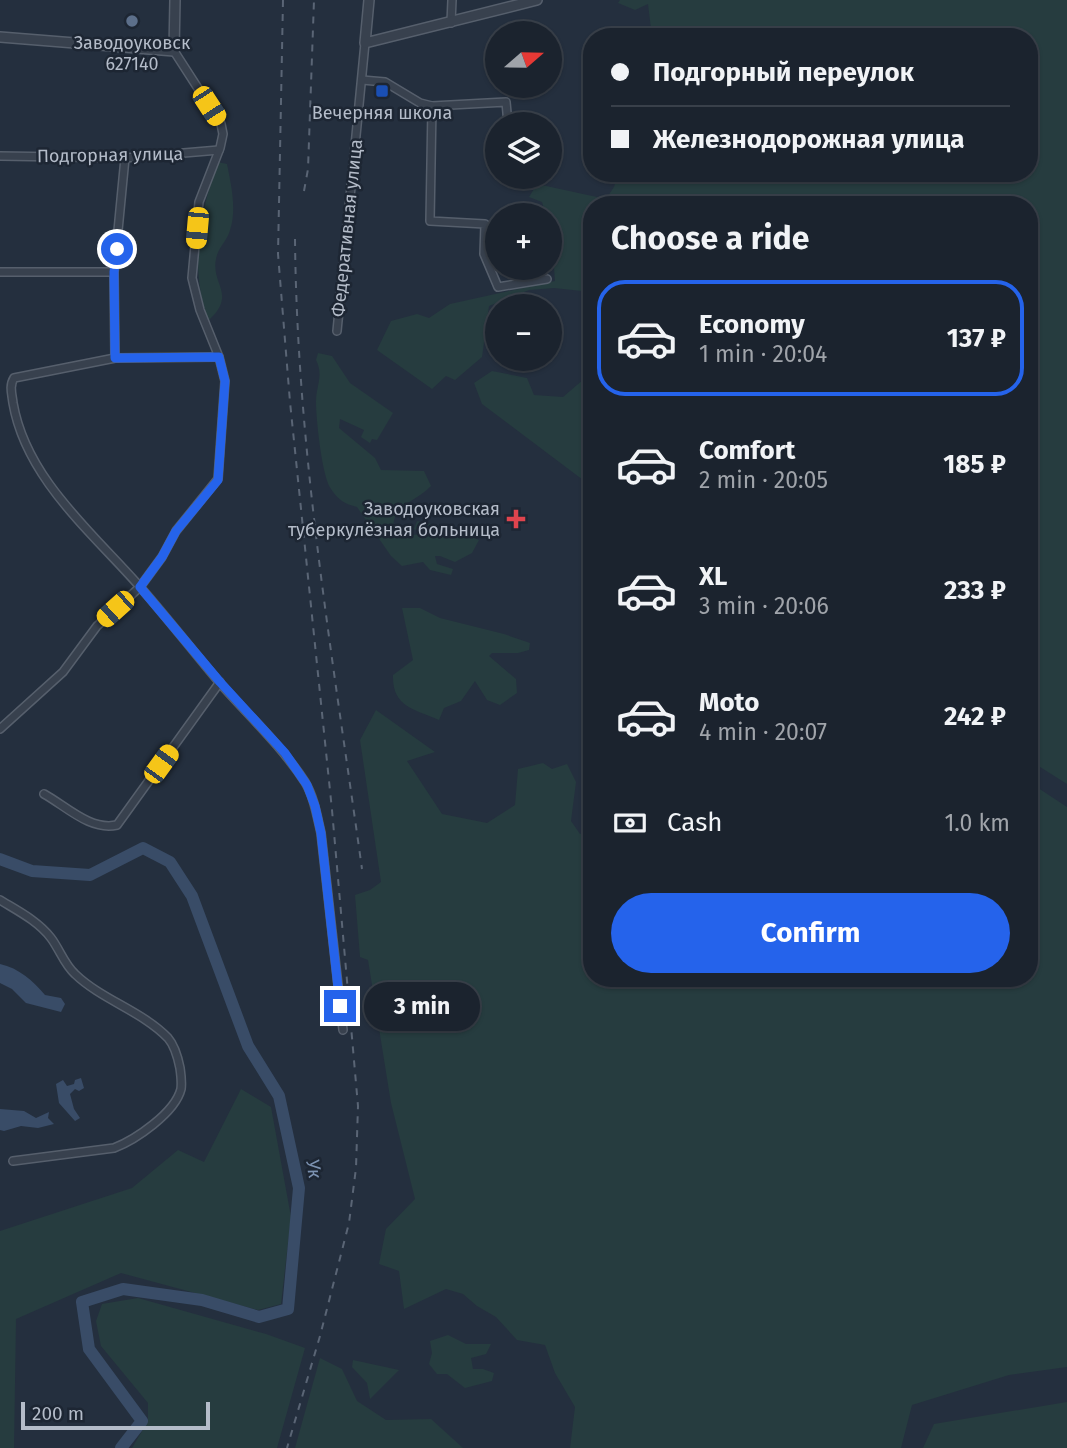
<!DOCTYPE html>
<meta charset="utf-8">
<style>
:root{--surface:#1b232e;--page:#282f3a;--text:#f1f3f6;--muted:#a0a4aa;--line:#39404a;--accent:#2563eb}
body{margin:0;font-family:"Fira Sans",sans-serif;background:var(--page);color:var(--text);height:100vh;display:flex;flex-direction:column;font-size:26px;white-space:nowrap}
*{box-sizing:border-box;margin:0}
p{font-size:23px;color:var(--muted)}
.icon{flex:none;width:38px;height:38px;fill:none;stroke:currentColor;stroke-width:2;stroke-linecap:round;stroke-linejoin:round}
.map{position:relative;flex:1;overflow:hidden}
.drawer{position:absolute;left:583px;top:196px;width:455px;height:791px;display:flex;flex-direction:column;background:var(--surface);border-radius:28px;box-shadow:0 2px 5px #0004,0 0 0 2px var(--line)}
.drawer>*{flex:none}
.guide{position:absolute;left:583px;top:28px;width:455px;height:154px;border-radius:28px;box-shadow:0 2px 5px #0004,0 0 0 2px var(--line);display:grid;align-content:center;height:154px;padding:0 28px;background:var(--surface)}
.needle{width:46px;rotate:70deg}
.tools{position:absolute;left:485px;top:21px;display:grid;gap:14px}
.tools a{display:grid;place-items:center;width:77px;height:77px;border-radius:50%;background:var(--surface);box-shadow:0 2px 5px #0004,0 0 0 2px var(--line);font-size:35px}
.scale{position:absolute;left:21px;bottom:18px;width:189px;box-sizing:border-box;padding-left:7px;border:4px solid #b4bcc9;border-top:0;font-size:19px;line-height:24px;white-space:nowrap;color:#b4bcc9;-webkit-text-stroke:5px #1d2633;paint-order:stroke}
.end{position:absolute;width:32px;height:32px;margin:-16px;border:9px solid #2563eb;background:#fff;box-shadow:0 0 0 4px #fff}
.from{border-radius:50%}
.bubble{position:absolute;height:49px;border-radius:24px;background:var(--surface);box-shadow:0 2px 5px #0004,0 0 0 2px var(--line);font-size:23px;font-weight:700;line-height:49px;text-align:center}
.car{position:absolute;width:21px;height:42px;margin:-21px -10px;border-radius:9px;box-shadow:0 0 5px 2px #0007;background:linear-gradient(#f5c518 24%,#345 0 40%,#f5c518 0 76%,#345 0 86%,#f5c518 0)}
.guide b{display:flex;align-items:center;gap:24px;height:66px;font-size:26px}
.guide b+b{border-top:2px solid var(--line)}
.guide i{width:18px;height:18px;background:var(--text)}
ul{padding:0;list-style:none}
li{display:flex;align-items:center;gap:21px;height:116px;margin:0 14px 10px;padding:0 14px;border:4px solid transparent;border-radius:28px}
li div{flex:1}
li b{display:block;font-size:26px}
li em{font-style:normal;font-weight:700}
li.current{border-color:var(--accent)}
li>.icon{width:63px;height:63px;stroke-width:1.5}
h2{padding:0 28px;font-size:32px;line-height:84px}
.pay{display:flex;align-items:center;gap:18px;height:77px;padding:0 28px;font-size:26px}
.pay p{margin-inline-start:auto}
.action{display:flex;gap:14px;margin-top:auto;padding:14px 28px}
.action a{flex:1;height:80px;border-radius:42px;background:var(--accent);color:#fff;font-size:28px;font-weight:700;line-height:80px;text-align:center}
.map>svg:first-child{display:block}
.green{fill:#263c3f}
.water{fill:#394c67}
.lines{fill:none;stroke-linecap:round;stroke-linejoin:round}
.river{stroke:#394c67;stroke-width:12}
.minor-casing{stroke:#565f6c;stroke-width:10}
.tertiary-casing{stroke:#565f6c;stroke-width:12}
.minor{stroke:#38414e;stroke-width:7}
.tertiary{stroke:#38414e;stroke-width:9}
.rail{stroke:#5a6575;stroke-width:2;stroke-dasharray:7 7;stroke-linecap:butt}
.route{stroke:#2563eb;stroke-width:9}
.service-dot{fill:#5c6f8a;stroke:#1d2633;stroke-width:2.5}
.transit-dot{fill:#1a4fb4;stroke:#1d2633;stroke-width:2.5}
.health-dot{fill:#e0444e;stroke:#1d2633;stroke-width:2.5}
.labels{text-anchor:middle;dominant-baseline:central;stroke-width:5;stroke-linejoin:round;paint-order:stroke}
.poi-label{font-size:18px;fill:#b4bcc9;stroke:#1d2633}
.street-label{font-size:18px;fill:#b4bcc9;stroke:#1d2633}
.water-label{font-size:19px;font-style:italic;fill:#7c92b1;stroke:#1d2633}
</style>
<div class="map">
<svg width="1067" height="1448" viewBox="0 0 1067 1448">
<rect width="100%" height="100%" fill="#242f3e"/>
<g class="green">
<path d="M620 0H1067V784L1029 760V205H592L591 292 554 288 529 290 489 306 482 357 455 380 446 376 432 389 377 350 391 321 417 314 429 318 450 304 555 281 550 215H546L542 202 529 197 537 184 606 199 614 187 618 173H1029V37H652L648 4 635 10 618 3Z"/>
<path d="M217 162 227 164C231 184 237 210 230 230 228 239 220 246 217 255 208 284 239 293 208 321 189 264 200 217 217 162Z"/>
<path d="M318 353 332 356 350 383 393 413 377 440 372 439 370 443 361 437 364 430 340 419 339 428 375 458 381 470 424 471 431 486C411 506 391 502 393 536L427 534 414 529 417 521 446 527 479 540 472 553 455 562 440 556H435L437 564 453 569 451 575 430 570 423 562 402 566 391 556 357 507C345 504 338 500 331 489 322 477 316 419 316 402 316 385 324 376 316 360Z"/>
<path d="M492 371 527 378 534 395 563 397 591 373V430L587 436 589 457 591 460V486L482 404 474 383Z"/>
<path d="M402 608H420L440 618 504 634 530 643 529 650 518 653H492L489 656 516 679 517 693 500 705 487 700 475 681 461 701 444 708 439 720C414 709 392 707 393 675L413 660Z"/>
<path d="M376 710 435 752 407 761 442 814 487 823 515 805 518 769 543 763 552 769 567 764 576 782 571 821 580 834 591 829 592 978H1029V782L1067 807V1367L1009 1375 912 1405 901 1448H570L575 1407 555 1373 545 1345 517 1340 496 1317 477 1306 463 1294 446 1289 404 1309 399 1271 379 1264 386 1229 415 1199 391 1103 368 960 360 957 355 895 370 890 381 882 360 740Z"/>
<path d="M241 1089 271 1107 291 1217 281 1304 258 1310 121 1273 16 1319 14 1448H0V1231L132 1188 178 1150 204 1162Z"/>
<path d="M138 1298 266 1334 305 1348 277 1448H132L148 1421V1403L101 1346 96 1321 102 1304Z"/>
<path d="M448 1335 466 1344H491L486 1354 471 1358 473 1369H483L494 1373 492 1381 465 1388 447 1374H437L429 1364 432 1353 430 1341Z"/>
<path d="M320 1358 342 1369 357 1401 386 1420 431 1419 463 1448H295Z"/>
<path d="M353 1360 399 1370 370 1399 367 1383 352 1367Z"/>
<path d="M1067 1402V1448H923L934 1424Z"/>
</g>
<g class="water">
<path d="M0 964C19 968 33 981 45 995L61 998 65 1004 61 1012 26 1003 12 989 0 983Z"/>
<path d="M81 1078 84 1088 79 1091 75 1089 70 1094 74 1109 80 1118 75 1121 59 1103 56 1084 63 1080 67 1086 74 1084 75 1080Z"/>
<path d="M0 1109 24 1111 36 1118 49 1112 48 1118 54 1124 38 1128 21 1126 4 1131 0 1130Z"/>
</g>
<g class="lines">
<path class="river" d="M0 859 32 871 90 875 143 848 170 862 192 896 248 1046 279 1096 299 1188 288 1309 259 1317 202 1300 123 1289 82 1302 89 1349 142 1421 121 1448"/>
<defs>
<g id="minor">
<path d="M451 23 452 0"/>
<path d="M362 80 385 82 420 103 432 106 430 221 485 224 484 254 498 287 547 279"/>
<path d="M432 106 506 102 508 124"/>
<path d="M0 156 125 158 219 150"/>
<path d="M0 272H114"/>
<path d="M337 331 365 43"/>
<path d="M219 357 115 358 14 378C9 386 12 394 13 403 26 479 93 533 141 588 168 619 193 651 219 682 248 715 281 745 305 782 314 797 317 816 321 833L343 1030"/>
<path d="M115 358 114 272 125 158"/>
<path d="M0 729 63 672 97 626 140 587 162 557 176 531 218 479 225 381 219 357 200 310 192 278 199 202 220 148 223 134 221 124 174 51"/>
<path d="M44 794C66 806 90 831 117 825L220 682"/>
<path d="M0 900C18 911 38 921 51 938 60 950 64 964 75 974 102 1000 142 1011 168 1038 175 1046 178 1058 180 1068 181 1075 182 1082 181 1089 175 1113 135 1140 114 1148L13 1161"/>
</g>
<g id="tertiary">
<path d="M369 0 365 43 537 0"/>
<path d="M0 37 174 51 175 0"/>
</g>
</defs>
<use href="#minor" class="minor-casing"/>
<use href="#tertiary" class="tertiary-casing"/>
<use href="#minor" class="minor"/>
<use href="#tertiary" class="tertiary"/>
<g class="rail">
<path d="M283 0 278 254 290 402 332 810 358 1106 356 1168 349 1223 320 1336 287 1448"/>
<path d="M304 191 308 169 314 0"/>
<path d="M295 239C297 451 333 660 362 869"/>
</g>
</g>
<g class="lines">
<path class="route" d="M117 249 114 272 115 358 219 357 225 381 218 480 176 531 162 557 140 587 220 682 285 753 307 785 315 806 321 833 340 1006"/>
</g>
<circle class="service-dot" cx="132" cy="21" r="7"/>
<rect class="transit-dot" x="375" y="84" width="14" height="14" rx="3.5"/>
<path class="health-dot" d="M512.5 508.5h7v7h7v7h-7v7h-7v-7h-7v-7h7z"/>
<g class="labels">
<g class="poi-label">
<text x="132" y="43">Заводоуковск<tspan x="132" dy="21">627140</tspan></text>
<text x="382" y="113">Вечерняя школа</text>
<text x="500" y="509" text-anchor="end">Заводоуковская<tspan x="500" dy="21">туберкулёзная больница</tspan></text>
</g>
<g class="street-label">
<text transform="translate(110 155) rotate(-1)">Подгорная улица</text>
<text transform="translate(347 228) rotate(-84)">Федеративная улица</text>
</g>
<g class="water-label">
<text transform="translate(314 1169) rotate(80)">Ук</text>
</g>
</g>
</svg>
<div class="tools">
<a><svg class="needle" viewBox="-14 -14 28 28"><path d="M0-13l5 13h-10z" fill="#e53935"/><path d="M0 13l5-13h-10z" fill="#a0a4aa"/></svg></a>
<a><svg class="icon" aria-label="layers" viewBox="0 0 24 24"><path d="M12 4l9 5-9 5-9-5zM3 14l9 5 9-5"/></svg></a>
<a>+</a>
<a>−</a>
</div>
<div class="scale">200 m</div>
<i class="end from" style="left:117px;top:249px"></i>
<i class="end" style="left:340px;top:1006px"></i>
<div class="bubble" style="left:364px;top:982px;width:116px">3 min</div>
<i class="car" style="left:209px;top:106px;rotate:147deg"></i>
<i class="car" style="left:197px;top:228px;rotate:185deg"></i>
<i class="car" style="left:115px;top:609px;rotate:228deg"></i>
<i class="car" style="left:161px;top:764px;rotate:36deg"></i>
<div class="guide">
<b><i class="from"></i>Подгорный переулок</b>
<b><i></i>Железнодорожная улица</b>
</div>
<section class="drawer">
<h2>Choose a ride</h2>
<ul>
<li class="current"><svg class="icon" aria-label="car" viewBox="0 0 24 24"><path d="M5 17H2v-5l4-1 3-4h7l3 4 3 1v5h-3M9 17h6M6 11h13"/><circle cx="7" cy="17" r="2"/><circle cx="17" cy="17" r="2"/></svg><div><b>Economy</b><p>1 min · 20:04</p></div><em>137 ₽</em></li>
<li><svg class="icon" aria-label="car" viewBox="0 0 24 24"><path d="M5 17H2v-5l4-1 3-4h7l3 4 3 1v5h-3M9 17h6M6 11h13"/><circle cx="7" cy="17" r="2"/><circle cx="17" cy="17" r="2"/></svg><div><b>Comfort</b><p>2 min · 20:05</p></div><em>185 ₽</em></li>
<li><svg class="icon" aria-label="car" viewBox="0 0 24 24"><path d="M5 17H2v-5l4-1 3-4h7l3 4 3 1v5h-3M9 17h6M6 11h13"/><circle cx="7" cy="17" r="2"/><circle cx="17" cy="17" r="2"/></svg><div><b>XL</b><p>3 min · 20:06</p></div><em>233 ₽</em></li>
<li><svg class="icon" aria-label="car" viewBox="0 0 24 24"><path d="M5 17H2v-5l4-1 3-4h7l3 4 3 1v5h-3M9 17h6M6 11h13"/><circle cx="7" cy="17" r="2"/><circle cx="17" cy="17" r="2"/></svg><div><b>Moto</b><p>4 min · 20:07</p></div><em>242 ₽</em></li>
</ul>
<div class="pay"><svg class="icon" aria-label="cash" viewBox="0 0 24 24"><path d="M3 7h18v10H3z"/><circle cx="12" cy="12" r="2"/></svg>Cash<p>1.0 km</p></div>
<div class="action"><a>Confirm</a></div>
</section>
</div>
